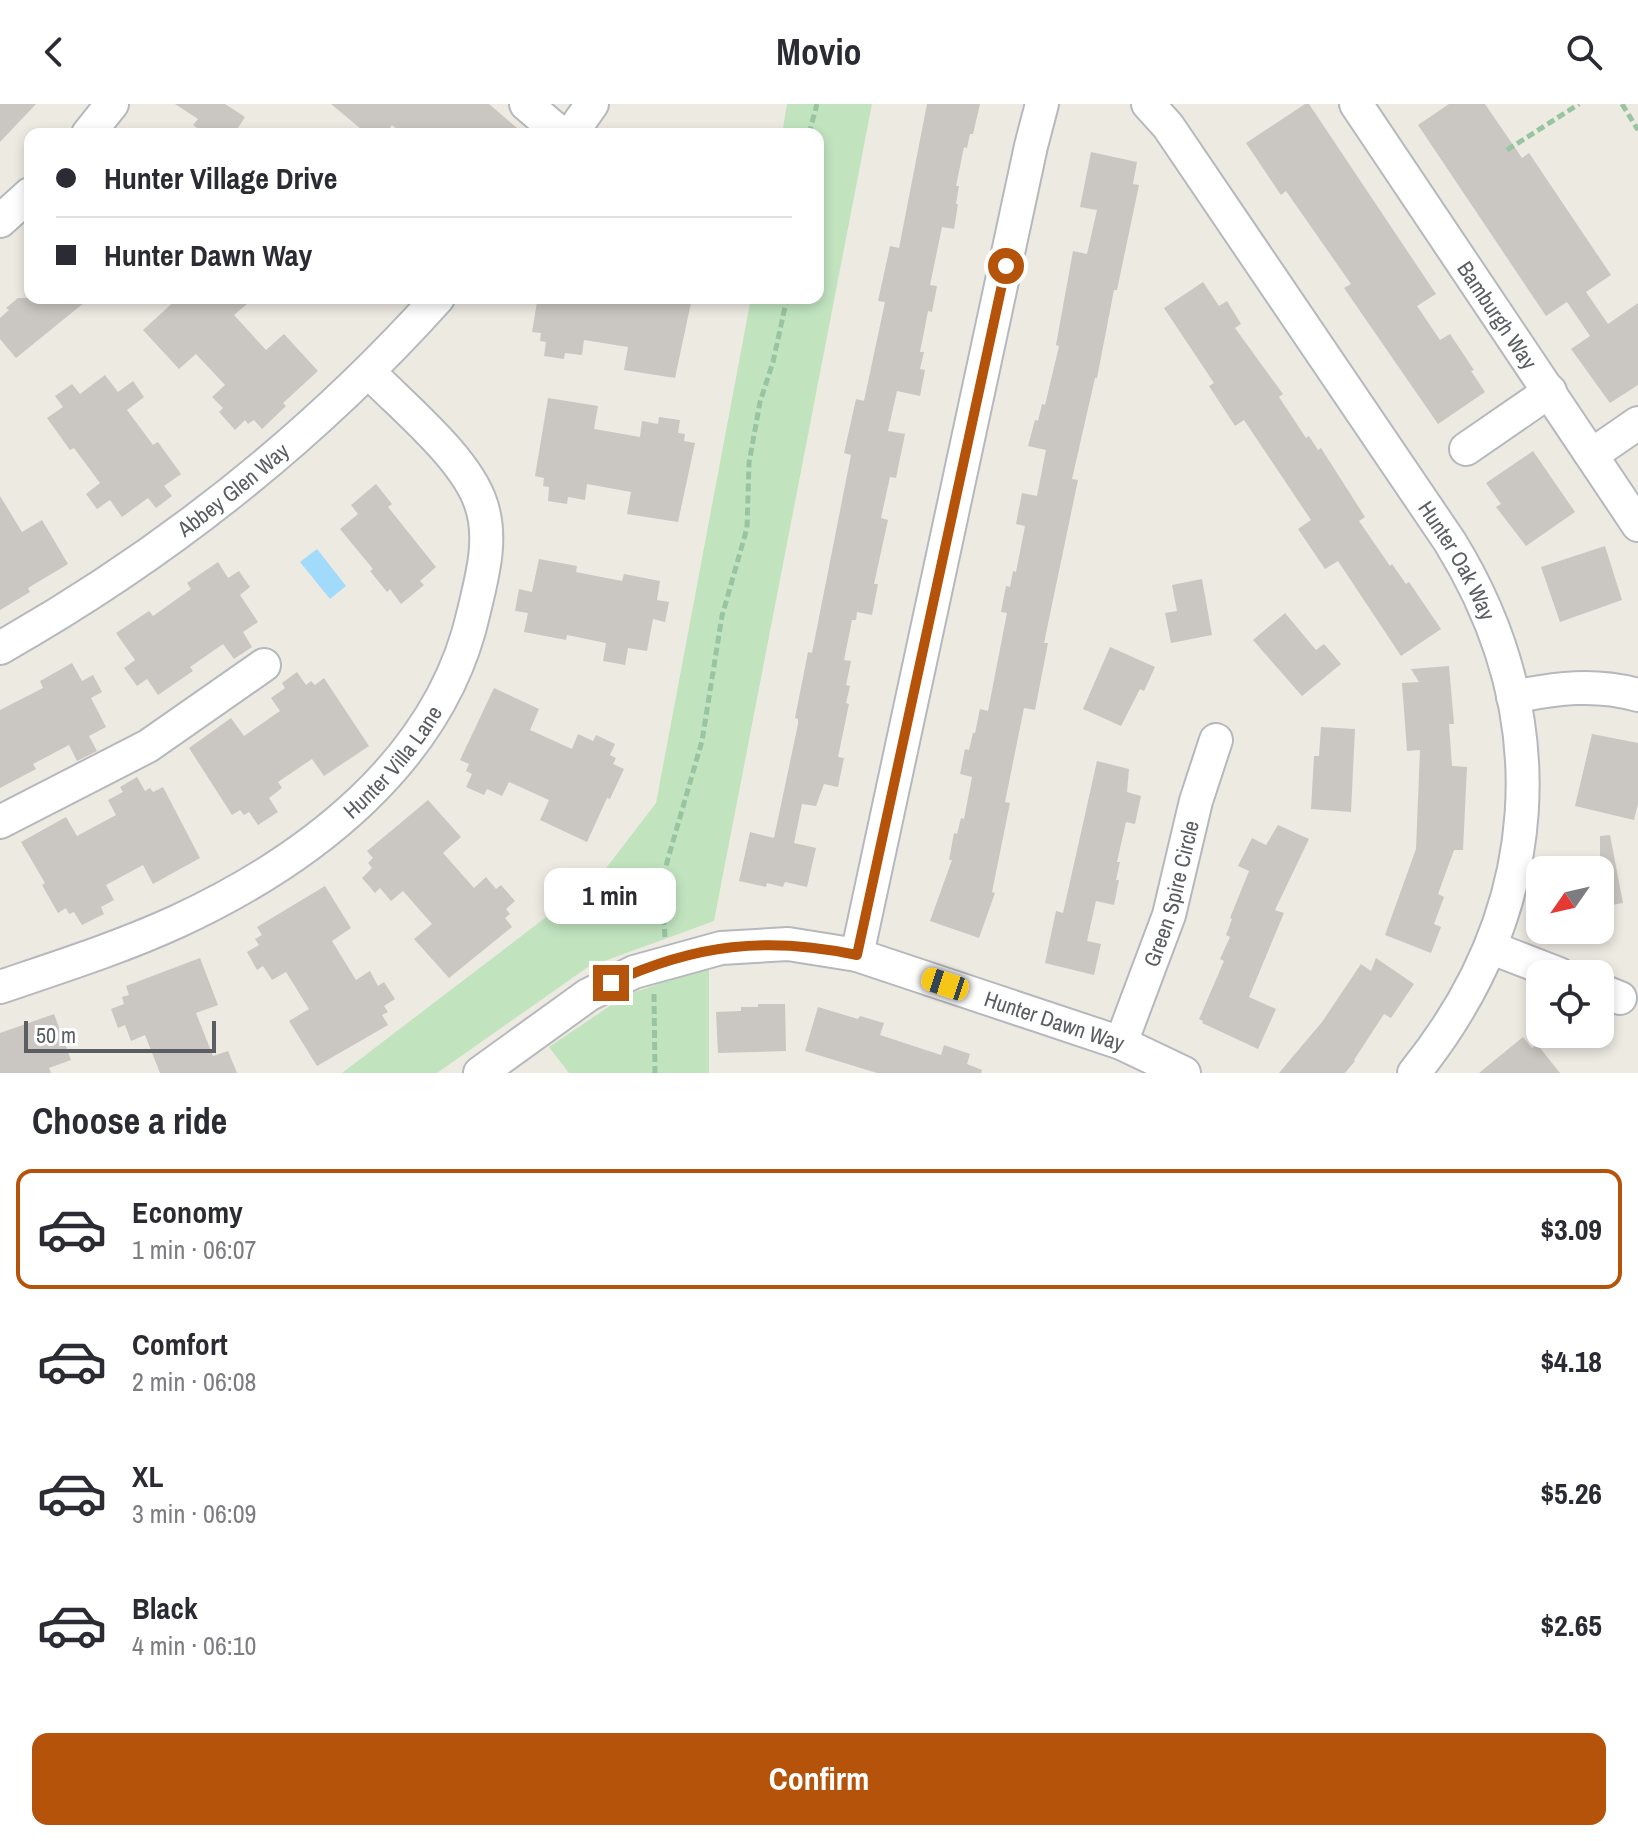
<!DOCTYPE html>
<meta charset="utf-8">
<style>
:root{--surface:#fff;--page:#f2f2f3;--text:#2b2b33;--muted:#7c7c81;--line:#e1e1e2;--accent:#b45309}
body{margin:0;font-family:"Archivo Narrow",sans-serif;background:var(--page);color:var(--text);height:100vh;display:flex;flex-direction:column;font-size:30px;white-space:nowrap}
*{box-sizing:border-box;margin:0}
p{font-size:26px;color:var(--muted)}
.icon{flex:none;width:44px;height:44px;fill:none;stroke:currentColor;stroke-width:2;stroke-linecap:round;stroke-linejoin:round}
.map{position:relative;height:969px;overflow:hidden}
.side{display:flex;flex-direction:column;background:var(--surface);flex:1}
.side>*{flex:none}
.top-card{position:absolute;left:24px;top:24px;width:800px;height:176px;border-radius:16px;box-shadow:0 4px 12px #0003;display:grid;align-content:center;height:176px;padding:0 32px;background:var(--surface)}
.needle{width:52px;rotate:236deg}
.fabs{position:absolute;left:1526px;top:752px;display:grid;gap:16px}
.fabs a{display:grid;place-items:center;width:88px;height:88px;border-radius:16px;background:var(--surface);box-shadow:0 4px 12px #0003;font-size:40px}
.scale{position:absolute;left:24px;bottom:20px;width:192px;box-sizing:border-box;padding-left:8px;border:4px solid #5a5e62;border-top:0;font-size:22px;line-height:28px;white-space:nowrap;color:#5a5e62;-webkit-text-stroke:6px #fff;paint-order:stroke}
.end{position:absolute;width:36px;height:36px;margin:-18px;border:10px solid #b45309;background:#fff;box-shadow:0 0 0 4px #fff}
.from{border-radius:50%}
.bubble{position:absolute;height:56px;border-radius:16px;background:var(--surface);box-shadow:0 4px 12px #0003;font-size:26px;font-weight:700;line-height:56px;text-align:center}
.car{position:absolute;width:24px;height:48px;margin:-24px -12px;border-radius:10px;box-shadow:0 0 6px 2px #0007;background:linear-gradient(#f5c518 24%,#345 0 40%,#f5c518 0 76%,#345 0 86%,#f5c518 0)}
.top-card b{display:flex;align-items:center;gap:28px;height:76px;font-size:30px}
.top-card b+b{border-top:2px solid var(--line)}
.top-card i{width:20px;height:20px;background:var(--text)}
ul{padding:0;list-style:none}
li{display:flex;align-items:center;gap:24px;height:120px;margin:0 16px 12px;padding:0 16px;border:4px solid transparent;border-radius:16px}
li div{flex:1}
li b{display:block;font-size:30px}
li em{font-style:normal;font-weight:700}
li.on{border-color:var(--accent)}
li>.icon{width:72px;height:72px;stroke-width:1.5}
h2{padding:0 32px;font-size:36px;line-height:96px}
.button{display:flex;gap:16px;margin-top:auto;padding:16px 32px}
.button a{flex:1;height:92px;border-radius:16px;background:var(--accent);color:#fff;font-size:32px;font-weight:700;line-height:92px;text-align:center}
header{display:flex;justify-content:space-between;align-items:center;height:104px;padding:0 32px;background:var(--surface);font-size:36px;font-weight:700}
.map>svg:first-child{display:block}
.green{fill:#c1e4bf}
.water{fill:#a2dafc}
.building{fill:#cac6c1}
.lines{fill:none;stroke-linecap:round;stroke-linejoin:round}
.minor-casing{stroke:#b5b8bc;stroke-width:36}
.path{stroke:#98c4a2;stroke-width:5;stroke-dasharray:8 4;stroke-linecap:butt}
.minor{stroke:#fff;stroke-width:32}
.route{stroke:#b45309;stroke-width:10}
.labels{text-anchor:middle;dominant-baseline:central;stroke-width:6;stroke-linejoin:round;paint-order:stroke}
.street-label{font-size:22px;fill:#5a5e62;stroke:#fff}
</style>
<header><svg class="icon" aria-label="back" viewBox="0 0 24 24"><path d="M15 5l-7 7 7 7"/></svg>Movio<svg class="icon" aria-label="search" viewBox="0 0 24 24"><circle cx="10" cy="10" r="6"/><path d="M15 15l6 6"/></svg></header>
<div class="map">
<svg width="1638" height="969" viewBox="0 0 1638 969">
<rect width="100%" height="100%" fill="#edeae2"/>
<g class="green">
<path d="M787 0H872L714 817 588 863 437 969H342L600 772 656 699 751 194H818V30H782Z"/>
<path d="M709 863V969H569L549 943 626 891Z"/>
</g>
<path class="water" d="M317 445 346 482 330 495 300 458Z"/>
<g class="building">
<path d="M0 0H36L0 38Z"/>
<path d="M175 0H225L245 13 234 30H205L193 21 198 15Z"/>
<path d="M331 0H489L524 30H403L392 21 385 30H367Z"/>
<path d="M927 0H980L973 30H970L967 44 964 43 956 82H959L956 100H958L954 125 942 123 930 181 937 182 932 208 928 207 920 248H924L920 265 925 266 920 292 897 287 888 327 905 330 896 374 890 373 881 414 888 416 874 480H878L872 511 857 508 856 516H852L844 556 851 557 846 581 850 582 846 599 849 600 838 653 844 654 838 683 824 680 816 702 802 700 794 739 816 744 807 783 785 778 783 783 767 779 766 783 739 777 750 728 774 734 798 620V615L795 614 808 548 812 549 851 351 844 349 856 295 864 297 885 198 878 197 890 142 899 144Z"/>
<path d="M1305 0H1309L1436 190 1417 202 1440 236 1450 230 1474 266 1471 267 1485 288 1438 320 1344 184 1351 180 1286 87 1281 91 1246 39Z"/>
<path d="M1449 0H1485L1522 54 1529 49 1611 171 1586 188 1608 220 1638 199V281L1610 299 1571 245 1590 232 1567 198 1546 212 1418 21Z"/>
<path d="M1091 48 1137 58 1133 80 1139 81 1117 186H1114L1097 274H1095L1072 375 1078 376 1044 539H1048L1035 606 1024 604 1005 698 1010 699 992 788 995 789 979 834 930 817 952 756H949L954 729 957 730 961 714 964 715 972 673 960 670 965 645 969 646 973 629H975L980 605 988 607 1007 509 1001 508 1006 482 1010 483 1013 467 1016 468 1025 422 1016 420 1022 389 1037 392 1046 346 1028 342 1035 316 1038 317 1042 300 1045 301 1059 242 1056 241 1073 147 1087 150 1097 106 1080 103Z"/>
<path d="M1203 178 1219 202 1227 197 1241 220 1235 224 1283 290 1279 293 1306 334 1309 332 1318 346 1321 344 1365 413 1359 417 1390 462 1392 460 1406 480 1409 478 1441 525 1401 552 1338 457 1325 465 1298 425 1311 416 1244 316 1235 322 1209 282 1214 279 1164 204Z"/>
<path d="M18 194H90L16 254 0 235V214L9 206 6 204Z"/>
<path d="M178 194H254L234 211 266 246 284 230 318 267 283 299 286 302 262 325 254 316 248 320 245 316 235 326 219 308 223 304 212 293 225 281 196 250 179 265 143 226Z"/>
<path d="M541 194H692L675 274 624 266 628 243 584 236 582 251 565 249 564 255 544 252 546 238 540 237 541 229 532 228 537 198 541 199Z"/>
<path d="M105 271 118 288 133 277 144 293 127 306 153 341 158 338 181 370 164 382 172 392 156 404 148 394 122 413 110 396 97 405 86 390 100 379 74 344 70 346 47 314 63 303 55 292 72 280 80 290Z"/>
<path d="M548 294 598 302 594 325 640 333 642 317 658 320 659 313 680 316 678 329 685 330 684 337 695 339 678 418 627 410 631 388 587 380 585 396 568 393 567 400 548 397 549 383 543 382 544 374 535 372Z"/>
<path d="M1533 347 1575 408 1526 442 1496 403 1501 400 1486 379Z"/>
<path d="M376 380 392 400 388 403 436 463 420 477 424 481 401 500 390 485 387 488 370 467 373 465 340 425 358 410 351 401Z"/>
<path d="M0 392 22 428 42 416 68 460 28 484 30 488 0 506Z"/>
<path d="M1605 442 1622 496 1560 518 1541 463Z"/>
<path d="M539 455 577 462 576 468 622 477 624 470 660 477 657 496 669 498 665 518 653 515 647 547 628 544 625 561 603 557 606 539 567 531 566 536 524 528 528 509 515 507 519 485 532 488Z"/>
<path d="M218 458 228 474 239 467 250 483 240 491 258 518 243 528 252 543 234 555 223 540 190 563 193 567 158 591 147 575 137 582 124 564 135 556 116 529 149 507 153 512 191 485 187 479Z"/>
<path d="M1202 475 1212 531 1171 539 1165 509 1177 507 1172 481Z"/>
<path d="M1285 509 1316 546 1324 540 1341 560 1302 592 1253 536Z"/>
<path d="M1110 543 1155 563 1144 587 1140 585 1121 622 1083 605Z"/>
<path d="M72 559 82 577 93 571 102 588 91 594 106 623 89 632 97 647 77 657 69 641 33 660 36 665 0 684V606L43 584 40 577Z"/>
<path d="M1449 562 1454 620H1449L1452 662 1467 663 1463 746H1454L1438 790 1444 793 1434 820 1441 823 1431 849 1385 831 1416 745 1420 646 1407 647 1402 579 1419 578 1411 565Z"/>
<path d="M297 568 306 581 311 577 315 581 324 574 369 642 324 672 312 655 278 678 282 684 269 694 278 708 258 721 249 708 244 711 240 706 232 711 189 644 231 614 244 632 280 607 271 594 285 584 282 579Z"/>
<path d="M494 584 539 605 530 626 572 645 578 630 593 637 596 631 615 640 610 651 616 654 613 660 624 665 610 695 607 694 587 738 540 716 549 696 509 678 502 692 487 685 484 691 466 683 472 670 466 667 469 660 460 656Z"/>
<path d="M1321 623 1355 625 1351 708 1311 705 1314 652H1319Z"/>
<path d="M1592 630 1638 639V700L1634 716 1575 702Z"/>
<path d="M1097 657 1129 665 1127 688 1141 692 1135 720 1126 718 1117 758H1120L1116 776H1119L1114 801 1096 797 1087 837 1101 840 1094 871 1045 859 1056 807 1063 809Z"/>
<path d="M137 673 145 687 150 684 153 688 163 683 200 754 153 780 143 761 106 781 114 796 101 803 104 810 82 821 74 808 69 810 66 804 58 809 42 781 45 779 21 738 66 713 77 732 116 711 108 696 123 688 120 683Z"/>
<path d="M428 696 461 733 443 749 474 784 486 773 496 785 501 781 515 797 506 805 510 810 505 814 512 823 449 874 414 835 432 820 403 787 391 797 380 784 375 789 362 774 372 764 368 759 373 754 367 747Z"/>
<path d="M1278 721 1309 735 1275 806 1284 809 1249 893 1276 905 1258 945 1202 919 1203 917 1199 915 1224 857 1220 855 1230 833 1226 831 1232 815 1230 814 1249 767 1238 762 1252 734 1266 741Z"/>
<path d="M1610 731 1623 799 1600 803V732Z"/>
<path d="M325 782 351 824 332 837 356 876 370 867 378 882 384 878 395 895 384 902 388 908 382 911 388 921 317 962 289 917 309 905 286 868 272 876 263 862 257 866 247 848 259 841 255 835 262 831 257 823Z"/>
<path d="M200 854 218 901 196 909 213 952 228 947 237 969H160L145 931 131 937 125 921 118 924 111 905 124 900 122 893 129 891 126 882Z"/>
<path d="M1376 854 1414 880 1391 914 1384 910 1354 956 1355 957 1345 969H1279L1322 918 1361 860 1371 867Z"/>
<path d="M758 900H785L786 947 718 949 716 908 741 907V903H758Z"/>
<path d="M818 903 858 915 860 912 884 919 880 931 941 951 944 941 970 950 967 960 982 966 981 969H877L805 947Z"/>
<path d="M54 910 71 956 49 964 51 969H0V929Z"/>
<path d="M1523 933 1532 944 1537 940 1560 969H1479Z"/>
</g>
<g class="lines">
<defs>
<g id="minor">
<path d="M526 0 561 30"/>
<path id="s1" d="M1148 0 1168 22 1450 438C1559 615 1544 808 1414 969"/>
<path id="s2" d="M1356 0 1638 421"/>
<path d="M88 30 112 0"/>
<path d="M571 30 592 0"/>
<path d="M0 117 30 90"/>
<path d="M1466 345 1550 287"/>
<path d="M1593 350 1638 319"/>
<path id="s3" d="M0 544C164 451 312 334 438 194"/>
<path d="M1513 593C1556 584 1595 579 1638 591"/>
<path d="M0 718 148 642 264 561"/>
<path d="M1492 844 1559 870"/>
<path d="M857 851 1031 42 1042 0"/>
<path id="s4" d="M0 883C59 863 119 844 176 818 308 757 441 657 474 507 482 473 493 435 481 400 466 354 403 303 369 268"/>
<path d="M1600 886 1620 894"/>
<path id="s5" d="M1121 939 1169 811 1196 697 1216 636"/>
<path id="s6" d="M480 969 588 891 634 868 721 844 788 840 857 851 1121 939 1184 969"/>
</g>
</defs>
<use href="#minor" class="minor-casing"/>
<g class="path">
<path d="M1622 0 1638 26"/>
<path d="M809 30 817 0"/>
<path d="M1507 46 1579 0"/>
<path d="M665 833 662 794 667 758 702 637 722 512 747 424 749 359 760 298 773 258 787 194"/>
<path d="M654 890 655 969"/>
</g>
<use href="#minor" class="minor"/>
</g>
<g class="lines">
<path class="route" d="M611 879C695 840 767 832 857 851L1006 162"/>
</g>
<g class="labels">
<g class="street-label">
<text stroke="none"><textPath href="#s2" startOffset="254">Bamburgh Way</textPath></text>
<text stroke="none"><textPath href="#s3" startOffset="282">Abbey Glen Way</textPath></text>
<text stroke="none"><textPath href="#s1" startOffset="552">Hunter Oak Way</textPath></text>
<text stroke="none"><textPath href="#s4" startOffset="460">Hunter Villa Lane</textPath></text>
<text stroke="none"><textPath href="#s5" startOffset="158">Green Spire Circle</textPath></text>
<text stroke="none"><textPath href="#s6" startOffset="620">Hunter Dawn Way</textPath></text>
</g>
</g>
</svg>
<div class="fabs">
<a><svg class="needle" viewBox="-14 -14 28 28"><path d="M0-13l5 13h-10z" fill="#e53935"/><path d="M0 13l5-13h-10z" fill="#7c7c81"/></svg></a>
<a><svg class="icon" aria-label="locate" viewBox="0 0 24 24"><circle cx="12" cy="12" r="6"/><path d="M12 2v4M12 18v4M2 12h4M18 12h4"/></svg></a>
</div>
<div class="scale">50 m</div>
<i class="end from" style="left:1006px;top:162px"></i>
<i class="end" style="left:611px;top:879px"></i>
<div class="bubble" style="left:544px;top:764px;width:132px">1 min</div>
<i class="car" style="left:945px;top:880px;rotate:288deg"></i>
<div class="top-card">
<b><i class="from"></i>Hunter Village Drive</b>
<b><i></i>Hunter Dawn Way</b>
</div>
</div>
<section class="side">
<h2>Choose a ride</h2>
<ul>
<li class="on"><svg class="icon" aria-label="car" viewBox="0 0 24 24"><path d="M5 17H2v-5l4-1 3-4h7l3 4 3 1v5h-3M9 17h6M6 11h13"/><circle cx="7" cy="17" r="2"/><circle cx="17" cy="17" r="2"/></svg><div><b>Economy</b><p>1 min · 06:07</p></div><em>$3.09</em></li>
<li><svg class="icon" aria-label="car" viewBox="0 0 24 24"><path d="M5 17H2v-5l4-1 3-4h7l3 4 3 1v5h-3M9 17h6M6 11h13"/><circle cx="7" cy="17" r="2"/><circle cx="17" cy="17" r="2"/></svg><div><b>Comfort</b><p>2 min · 06:08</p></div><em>$4.18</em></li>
<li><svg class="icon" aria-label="car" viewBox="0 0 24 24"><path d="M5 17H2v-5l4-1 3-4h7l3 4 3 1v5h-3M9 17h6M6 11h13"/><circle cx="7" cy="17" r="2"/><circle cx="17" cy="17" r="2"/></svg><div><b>XL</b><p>3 min · 06:09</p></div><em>$5.26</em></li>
<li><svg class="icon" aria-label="car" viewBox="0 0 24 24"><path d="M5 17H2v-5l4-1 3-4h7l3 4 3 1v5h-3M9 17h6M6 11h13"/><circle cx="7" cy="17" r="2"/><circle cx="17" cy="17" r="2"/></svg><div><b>Black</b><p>4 min · 06:10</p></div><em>$2.65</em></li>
</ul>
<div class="button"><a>Confirm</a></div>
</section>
